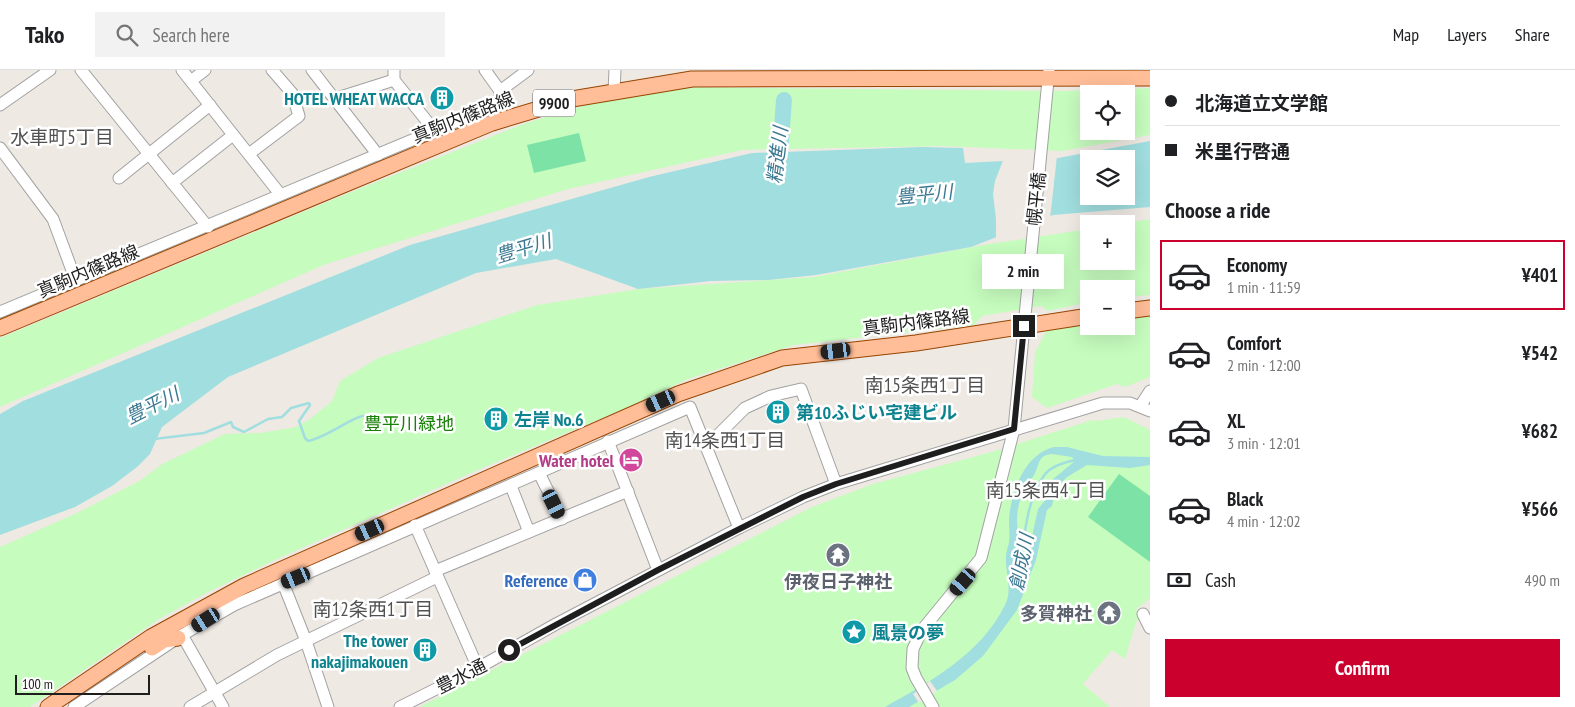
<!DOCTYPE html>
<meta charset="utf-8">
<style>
:root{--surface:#fff;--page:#f2f2f2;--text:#202124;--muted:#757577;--line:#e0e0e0;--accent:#cb002c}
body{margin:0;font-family:"PT Sans Narrow","Noto Sans JP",sans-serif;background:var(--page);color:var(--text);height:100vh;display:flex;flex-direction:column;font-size:19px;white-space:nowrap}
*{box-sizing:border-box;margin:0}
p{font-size:16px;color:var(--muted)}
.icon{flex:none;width:28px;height:28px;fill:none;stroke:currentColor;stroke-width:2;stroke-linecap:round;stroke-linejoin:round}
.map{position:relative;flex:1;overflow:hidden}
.details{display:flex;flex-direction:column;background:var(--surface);width:425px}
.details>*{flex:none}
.top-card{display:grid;align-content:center;height:110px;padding:0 15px;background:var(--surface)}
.tools{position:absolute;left:1080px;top:15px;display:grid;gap:10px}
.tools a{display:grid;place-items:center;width:55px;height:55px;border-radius:0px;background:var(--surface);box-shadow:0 5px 20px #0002;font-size:25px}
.scale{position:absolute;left:15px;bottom:12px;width:135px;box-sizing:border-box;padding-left:5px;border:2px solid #1e1e1e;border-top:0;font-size:14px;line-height:18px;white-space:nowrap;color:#1e1e1e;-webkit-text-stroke:4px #fff;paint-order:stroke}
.end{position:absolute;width:22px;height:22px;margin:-11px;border:6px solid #1e1e1e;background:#fff;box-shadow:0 0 0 2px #fff}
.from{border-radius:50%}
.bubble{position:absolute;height:35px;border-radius:0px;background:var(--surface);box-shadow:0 5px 20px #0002;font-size:16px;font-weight:600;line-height:35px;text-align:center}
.car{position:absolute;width:15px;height:30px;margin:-15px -8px;border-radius:6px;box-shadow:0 0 4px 1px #0007;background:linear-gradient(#222 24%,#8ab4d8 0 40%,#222 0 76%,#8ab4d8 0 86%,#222 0)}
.top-card b{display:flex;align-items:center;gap:18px;height:48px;font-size:19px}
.top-card b+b{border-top:1px solid var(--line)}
.top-card i{width:12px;height:12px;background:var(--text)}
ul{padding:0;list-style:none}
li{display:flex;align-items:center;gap:15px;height:70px;margin:0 10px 8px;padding:0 5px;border:2px solid transparent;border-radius:0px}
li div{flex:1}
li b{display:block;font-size:19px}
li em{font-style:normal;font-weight:600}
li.on{border-color:var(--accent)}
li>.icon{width:45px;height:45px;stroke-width:1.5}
h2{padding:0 15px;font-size:22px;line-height:60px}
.pay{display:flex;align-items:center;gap:12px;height:55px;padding:0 15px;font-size:19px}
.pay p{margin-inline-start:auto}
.cta{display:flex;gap:10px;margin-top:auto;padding:10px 15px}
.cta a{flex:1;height:58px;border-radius:0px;background:var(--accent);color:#fff;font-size:20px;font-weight:600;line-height:58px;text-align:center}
header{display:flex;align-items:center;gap:30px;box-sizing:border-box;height:70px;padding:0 25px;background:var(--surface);border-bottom:1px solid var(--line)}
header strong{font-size:24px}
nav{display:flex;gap:28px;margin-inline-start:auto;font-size:18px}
.search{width:350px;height:45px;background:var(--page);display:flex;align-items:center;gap:12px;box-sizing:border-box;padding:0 18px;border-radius:0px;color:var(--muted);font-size:19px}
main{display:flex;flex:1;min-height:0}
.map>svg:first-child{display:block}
.park{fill:#c6fcbe;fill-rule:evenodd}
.pitch{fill:#7de2a5}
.water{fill:#a1dedf;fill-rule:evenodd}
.pier{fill:#efe9e3}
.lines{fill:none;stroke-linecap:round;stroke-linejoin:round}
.stream{stroke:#a1dedf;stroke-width:2.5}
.river{stroke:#a1dedf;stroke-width:16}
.minor-casing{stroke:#a2a2a2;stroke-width:13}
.major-casing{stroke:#974500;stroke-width:17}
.minor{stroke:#fff;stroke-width:11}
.major{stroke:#ffbd98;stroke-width:15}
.route{stroke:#1e1e1e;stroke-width:6}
.labels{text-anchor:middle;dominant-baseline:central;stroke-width:5;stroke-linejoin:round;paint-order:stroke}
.shield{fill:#fff;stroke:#626262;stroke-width:1}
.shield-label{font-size:16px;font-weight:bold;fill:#1e1e1e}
.culture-label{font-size:18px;font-weight:bold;fill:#0d838f;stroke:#fff;text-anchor:start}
.street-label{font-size:18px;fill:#1e1e1e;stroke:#fff}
.park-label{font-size:18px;fill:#178106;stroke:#fff}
.hotel-label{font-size:18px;font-weight:bold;fill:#b23c85;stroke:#fff;text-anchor:end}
.shop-label{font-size:18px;font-weight:bold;fill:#366cbe;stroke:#fff;text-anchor:end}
.worship-label{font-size:18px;font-weight:bold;fill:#5b616d;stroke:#fff}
.neighbourhood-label{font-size:19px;fill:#515151;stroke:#fff}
.water-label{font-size:19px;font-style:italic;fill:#3b7992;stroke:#fff}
</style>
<header>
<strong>Tako</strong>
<div class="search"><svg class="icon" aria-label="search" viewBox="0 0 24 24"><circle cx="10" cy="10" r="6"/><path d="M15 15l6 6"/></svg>Search here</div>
<nav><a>Map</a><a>Layers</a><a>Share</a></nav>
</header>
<main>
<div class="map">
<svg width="1150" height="637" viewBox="0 0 1150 637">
<rect width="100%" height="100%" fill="#efe9e3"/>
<g class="park">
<path d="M674 17 1064 21 1150 18V65L1062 81 943 76 742 80 568 119 326 194 0 337V268L351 122 526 53 596 32ZM1089 24H1126V61H1089Z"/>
<path d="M1150 149V225L1126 227V219H1089V232L1048 241 1041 236 982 246 974 255 794 275 688 309 624 339 480 399 277 489 208 522 159 549 30 637H0V477L77 443 141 410 162 394 225 364 260 363 296 357 310 349 332 331 340 311 378 288 537 235 638 219 814 207 989 174 1089 159V191H1126V154H1121Z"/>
<path d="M1150 246V307L1125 317 1117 314 1047 338 1032 327 1035 283 1046 261 1089 254V256H1126V249Z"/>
<path d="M1124 347 1150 360V528L1136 539 1142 547 1136 552 1125 589 1112 580 1083 614 1110 637H419L812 437 873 414 995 381 1092 350 1096 351Z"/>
</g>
<g class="pitch">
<path d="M579 63 586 91 534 103 527 75Z"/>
<path d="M1119 404 1150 426V492L1088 447Z"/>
</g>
<g class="water">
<path d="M1150 71V137L1053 145 971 177 816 205 768 210 711 211 638 219 556 189 476 203 228 307 162 357 150 384 137 397 112 416 75 437 0 465V344L23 331 410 175 649 107 752 83 922 77 963 78 965 93 1058 88ZM1089 89H1126V126H1089Z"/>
<path d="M1054 377H1067L1103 386 1150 387V395L1130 398 1087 395 1067 407 1059 415 1054 424 1052 436 1047 440 1036 490 1017 540 983 586 955 610 909 637H885C931 611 980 585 1005 535 1013 519 1005 503 1006 487 1006 482 1008 477 1009 472 1010 464 1009 457 1009 449 1011 421 1025 384 1054 377ZM1052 384 1072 387 1075 391 1052 410 1047 428 1038 439 1029 480 1024 492 1025 500 1017 510C1010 496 1014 488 1018 474 1019 467 1017 458 1017 451 1017 431 1024 420 1034 405 1040 395 1037 385 1052 384Z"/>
</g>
<g class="pier">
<path d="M1057 86 1050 149 996 170V149L993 124 995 111 1004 88Z"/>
<path d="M930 611 937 621 919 633 913 624Z"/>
</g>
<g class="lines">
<g class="stream">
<path d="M154 369 204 363 231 352 233 357 244 362 268 349 282 347 291 338 309 333 310 335 299 351 305 368 308 371C327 368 355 344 369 345L374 355"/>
<path d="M1017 511C1025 478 1023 437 1043 407 1049 397 1065 392 1076 390"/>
</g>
<path class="river" d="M775 104 781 71 784 30"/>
<defs>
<g id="minor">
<path d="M81 0 208 157"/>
<path d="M182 0 280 124"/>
<path d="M312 0 378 85"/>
<path d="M394 0V10L434 60"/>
<path d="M191 11 205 0"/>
<path d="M500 21 528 0"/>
<path d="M614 21 615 0"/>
<path d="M334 29 394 10"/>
<path d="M0 35 50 0"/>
<path d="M0 78 53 149 76 211"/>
<path d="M249 84 299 46 292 23 272 0"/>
<path d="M119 108 210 35"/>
<path d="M172 113 233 65"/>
<path d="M0 242 501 33 500 21 485 0"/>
<path d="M1141 335 1150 321"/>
<path d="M608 371 658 500"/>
<path d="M707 376 745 338 771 326 801 319 836 414"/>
<path d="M539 403 562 449"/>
<path d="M511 416 529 462"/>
<path d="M415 455 478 598"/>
<path d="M435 501 628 421"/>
<path d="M283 513 306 571 328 637"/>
<path d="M1143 544 1150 558"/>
<path d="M182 565 223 637"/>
<path d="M74 637 182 565 234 535 690 337 739 458"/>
<path d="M190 637 277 585 437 507"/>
<path d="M400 637 478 598 556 554 739 458 803 427 836 414 1103 333H1130L1150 341"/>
<path d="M933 637 916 608 912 598 913 579 922 560 981 488 1014 359 1049 0"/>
</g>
<g id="major">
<path d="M1126 241 1150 238"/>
<path d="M0 258 492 53 572 29 692 9 1150 8"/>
<path d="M152 578 164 570 178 568"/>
<path d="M48 637 151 567 244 516 678 324 782 288 916 273 1089 246"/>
</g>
</defs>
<use href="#minor" class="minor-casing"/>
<use href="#major" class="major-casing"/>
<use href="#minor" class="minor"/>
<use href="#major" class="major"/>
</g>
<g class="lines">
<path class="route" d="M509 580 658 500 803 427 836 414 1014 359 1024 256"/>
</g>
<defs>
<symbol id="building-disc" viewBox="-11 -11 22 22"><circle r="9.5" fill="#0f9aa8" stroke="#fff"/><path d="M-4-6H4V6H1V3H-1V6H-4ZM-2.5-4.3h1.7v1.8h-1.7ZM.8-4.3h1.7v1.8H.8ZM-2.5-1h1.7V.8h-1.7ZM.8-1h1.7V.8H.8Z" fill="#fff"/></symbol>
<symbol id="hotel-disc" viewBox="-11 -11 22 22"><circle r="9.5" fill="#d1479c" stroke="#fff"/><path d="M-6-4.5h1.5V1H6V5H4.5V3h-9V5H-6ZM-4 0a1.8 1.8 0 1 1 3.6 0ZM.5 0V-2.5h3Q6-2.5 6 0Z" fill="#fff"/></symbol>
<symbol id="temple-disc" viewBox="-11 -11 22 22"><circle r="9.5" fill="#6b7280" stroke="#fff"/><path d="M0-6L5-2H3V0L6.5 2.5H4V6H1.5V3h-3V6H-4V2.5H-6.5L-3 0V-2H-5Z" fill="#fff"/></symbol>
<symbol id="shop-disc" viewBox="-11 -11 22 22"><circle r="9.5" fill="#3f7fe0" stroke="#fff"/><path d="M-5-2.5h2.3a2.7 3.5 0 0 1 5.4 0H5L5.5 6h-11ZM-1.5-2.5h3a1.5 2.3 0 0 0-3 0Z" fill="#fff"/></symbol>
<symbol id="sight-disc" viewBox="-11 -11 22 22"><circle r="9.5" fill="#0f9aa8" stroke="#fff"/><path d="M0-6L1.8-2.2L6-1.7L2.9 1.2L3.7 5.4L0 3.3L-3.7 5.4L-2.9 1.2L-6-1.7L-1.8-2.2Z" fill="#fff"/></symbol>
</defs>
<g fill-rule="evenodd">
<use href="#building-disc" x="428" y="14" width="28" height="28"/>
<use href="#building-disc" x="764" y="328" width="28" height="28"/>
<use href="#building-disc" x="482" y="335" width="28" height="28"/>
<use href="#hotel-disc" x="617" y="376" width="28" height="28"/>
<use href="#temple-disc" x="824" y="471" width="28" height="28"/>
<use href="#shop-disc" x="571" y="496" width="28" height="28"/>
<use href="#temple-disc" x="1095" y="529" width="28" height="28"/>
<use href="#sight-disc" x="840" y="548" width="28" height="28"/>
<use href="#building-disc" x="411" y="566" width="28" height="28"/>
</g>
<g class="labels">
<rect class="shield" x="533" y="19.5" width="42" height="27" rx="4"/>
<g class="shield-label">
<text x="554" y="33">9900</text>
</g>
<g class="culture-label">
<text x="424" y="28" text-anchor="end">HOTEL WHEAT WACCA</text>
<text x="796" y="342">第10ふじい宅建ビル</text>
<text x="514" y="349">左岸 No.6</text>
<text x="872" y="562">風景の夢</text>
<text x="408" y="570" text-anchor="end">The tower<tspan x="408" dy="21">nakajimakouen</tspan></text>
</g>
<g class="street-label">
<text transform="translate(463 47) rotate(-22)">真駒内篠路線</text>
<text transform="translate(1036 129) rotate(-84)">幌平橋</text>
<text transform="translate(88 201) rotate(-23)">真駒内篠路線</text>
<text transform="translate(916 252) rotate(-7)">真駒内篠路線</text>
<text transform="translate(461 606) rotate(-27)">豊水通</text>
</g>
<g class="park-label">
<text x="409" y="353">豊平川緑地</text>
</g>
<g class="hotel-label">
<text x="614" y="390">Water hotel</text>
</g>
<g class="shop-label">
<text x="568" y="510">Reference</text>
</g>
<g class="worship-label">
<text x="838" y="511">伊夜日子神社</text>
<text x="1092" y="543" text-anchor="end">多賀神社</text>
</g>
<g class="neighbourhood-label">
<text x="62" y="67">水車町5丁目</text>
<text x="925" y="315">南15条西1丁目</text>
<text x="725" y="370">南14条西1丁目</text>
<text x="1046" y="420">南15条西4丁目</text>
<text x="373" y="539">南12条西1丁目</text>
</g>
<g class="water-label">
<text transform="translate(777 85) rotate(-83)">精進川</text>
<text transform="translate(924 124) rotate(-6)">豊平川</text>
<text transform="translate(523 178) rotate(-17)">豊平川</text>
<text transform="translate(152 335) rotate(-27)">豊平川</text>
<text transform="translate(1021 492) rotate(-79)">創成川</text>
</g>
</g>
</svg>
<div class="tools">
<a><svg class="icon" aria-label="locate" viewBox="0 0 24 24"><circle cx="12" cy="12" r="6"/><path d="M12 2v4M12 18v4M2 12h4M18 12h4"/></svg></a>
<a><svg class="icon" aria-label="layers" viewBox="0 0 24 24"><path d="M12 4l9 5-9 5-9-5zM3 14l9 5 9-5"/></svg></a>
<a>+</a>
<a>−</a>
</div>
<div class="scale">100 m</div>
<i class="end from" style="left:509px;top:580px"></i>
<i class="end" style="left:1024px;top:256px"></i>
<div class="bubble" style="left:982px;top:184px;width:82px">2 min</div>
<i class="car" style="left:836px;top:281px;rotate:263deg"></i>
<i class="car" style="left:661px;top:331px;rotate:246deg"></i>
<i class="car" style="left:554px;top:434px;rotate:154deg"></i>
<i class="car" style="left:370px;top:460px;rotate:246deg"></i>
<i class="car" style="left:296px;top:508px;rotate:248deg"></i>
<i class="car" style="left:963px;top:512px;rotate:221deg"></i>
<i class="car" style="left:206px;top:550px;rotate:238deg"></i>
</div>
<section class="details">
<div class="top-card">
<b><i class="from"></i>北海道立文学館</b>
<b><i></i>米里行啓通</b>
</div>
<h2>Choose a ride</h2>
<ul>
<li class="on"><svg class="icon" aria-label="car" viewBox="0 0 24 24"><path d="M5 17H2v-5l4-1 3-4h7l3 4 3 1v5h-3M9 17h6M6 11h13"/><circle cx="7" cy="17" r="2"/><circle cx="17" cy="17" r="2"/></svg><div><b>Economy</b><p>1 min · 11:59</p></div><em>¥401</em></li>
<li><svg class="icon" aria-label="car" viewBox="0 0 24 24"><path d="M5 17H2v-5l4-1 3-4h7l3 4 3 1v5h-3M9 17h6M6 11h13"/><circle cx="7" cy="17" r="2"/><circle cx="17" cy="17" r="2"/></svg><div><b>Comfort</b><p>2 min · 12:00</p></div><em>¥542</em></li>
<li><svg class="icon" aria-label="car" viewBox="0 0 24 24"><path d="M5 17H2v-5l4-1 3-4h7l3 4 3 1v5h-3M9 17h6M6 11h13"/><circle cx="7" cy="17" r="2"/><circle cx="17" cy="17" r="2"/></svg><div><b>XL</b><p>3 min · 12:01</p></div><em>¥682</em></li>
<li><svg class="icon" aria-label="car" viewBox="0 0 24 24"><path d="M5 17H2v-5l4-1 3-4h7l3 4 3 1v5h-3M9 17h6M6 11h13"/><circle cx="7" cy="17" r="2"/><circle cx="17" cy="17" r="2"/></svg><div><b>Black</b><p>4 min · 12:02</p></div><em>¥566</em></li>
</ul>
<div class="pay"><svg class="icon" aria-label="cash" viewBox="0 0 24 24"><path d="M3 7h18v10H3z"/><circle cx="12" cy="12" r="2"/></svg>Cash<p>490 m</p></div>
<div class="cta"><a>Confirm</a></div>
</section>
</main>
